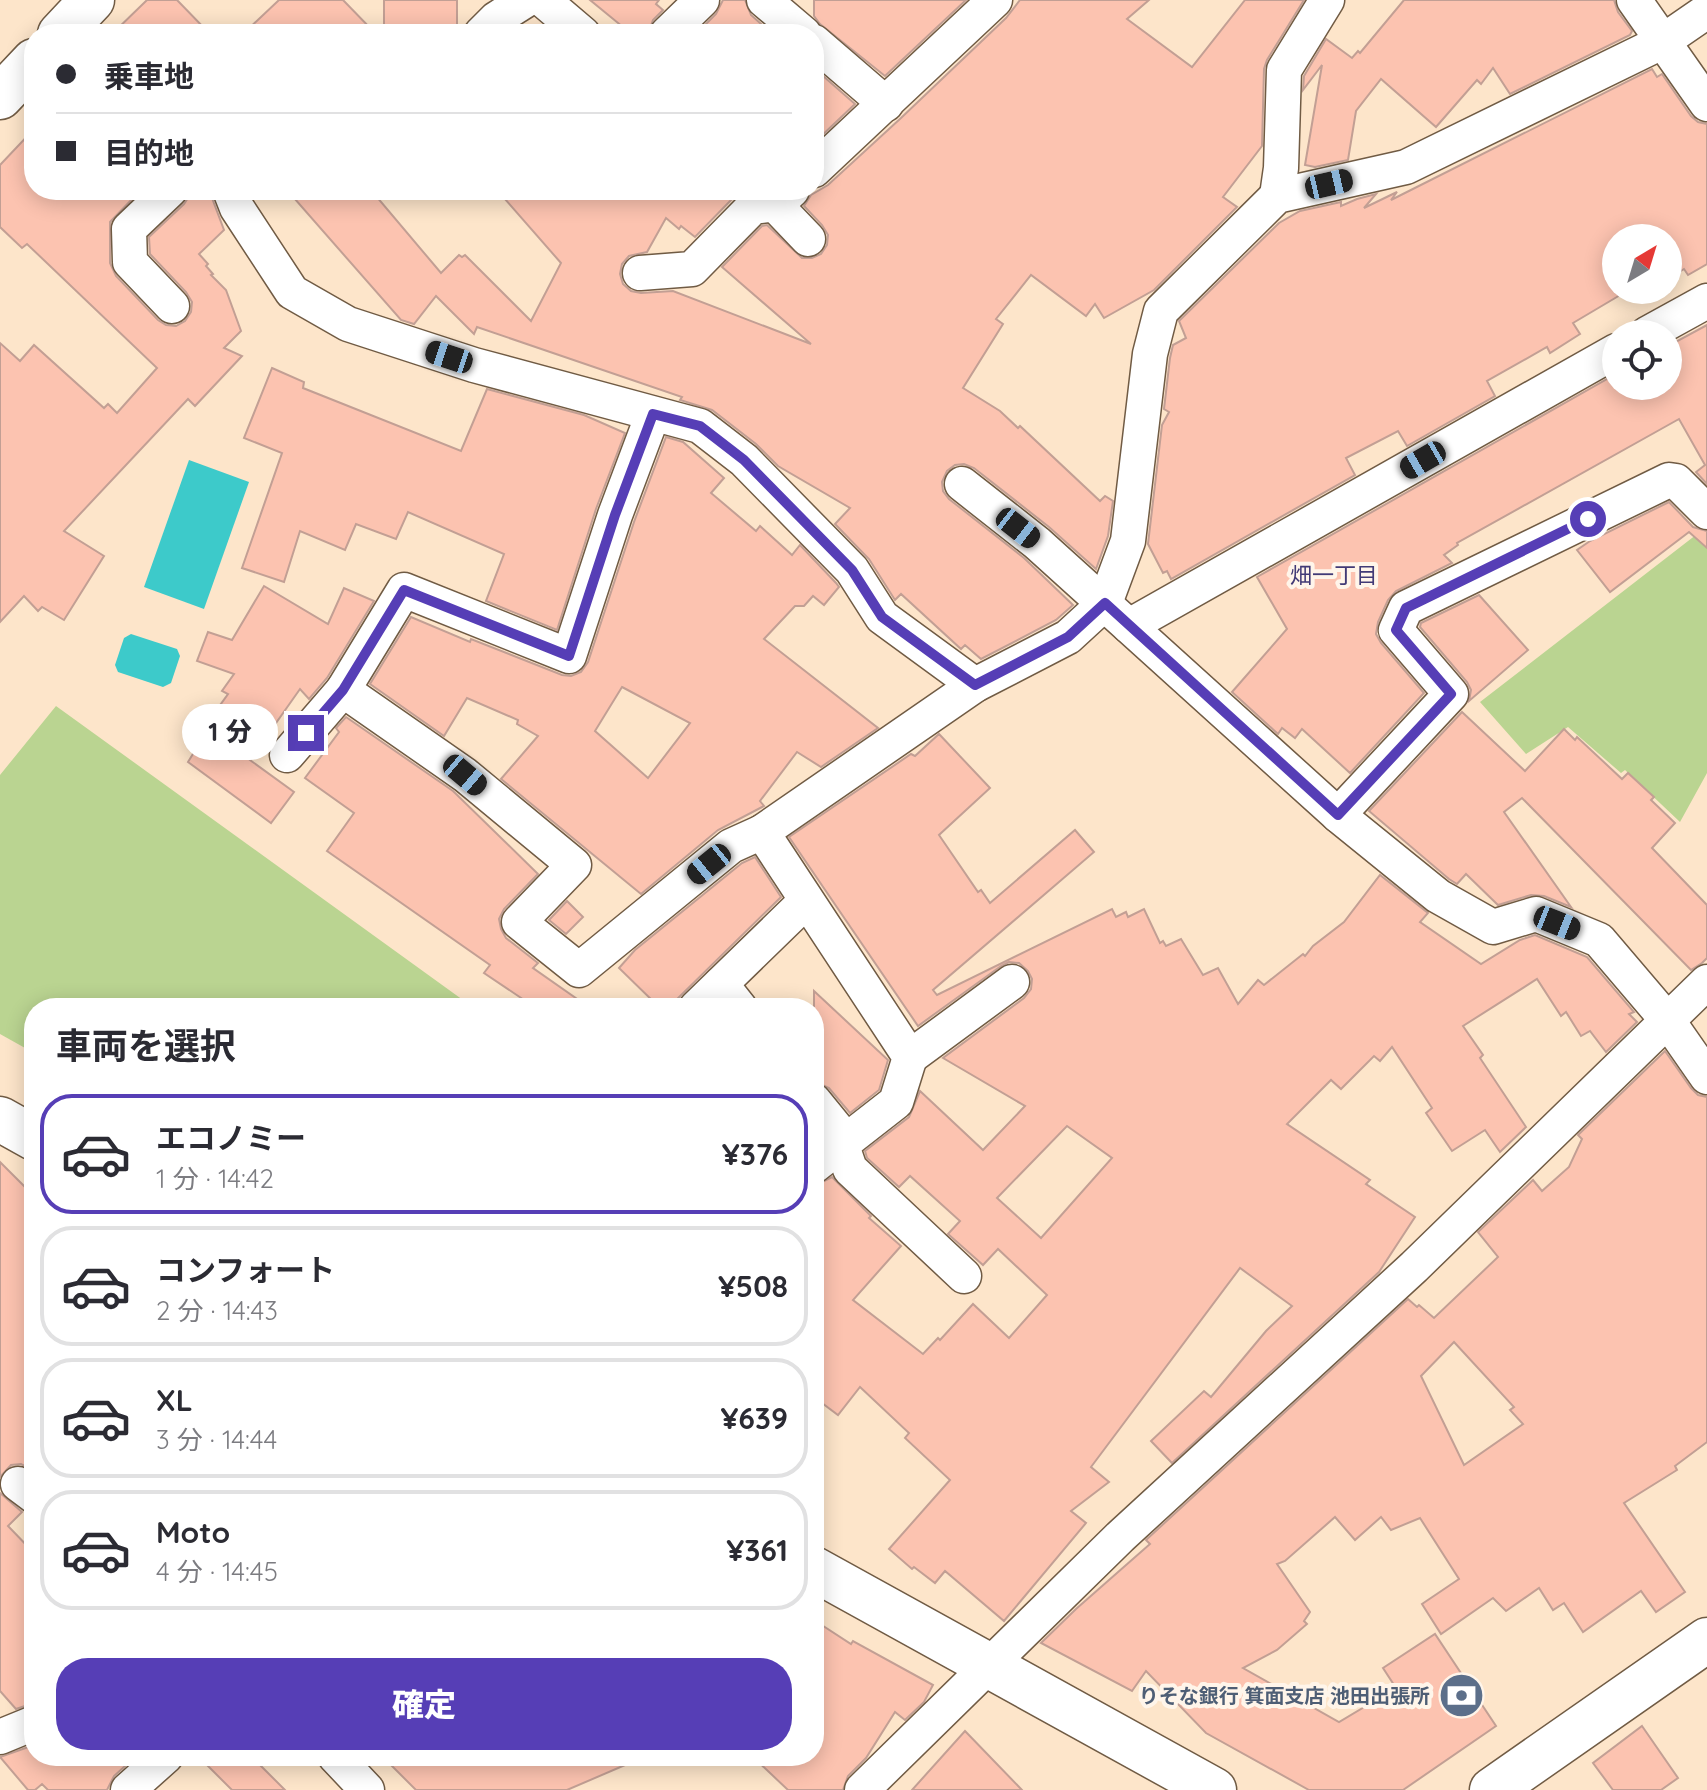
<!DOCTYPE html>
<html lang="ja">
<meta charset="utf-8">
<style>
:root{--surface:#fff;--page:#f2f2f3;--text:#2b2b33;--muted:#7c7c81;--line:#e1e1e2;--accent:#563eb6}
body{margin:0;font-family:Quicksand,"Noto Sans JP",sans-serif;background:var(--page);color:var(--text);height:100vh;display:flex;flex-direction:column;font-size:30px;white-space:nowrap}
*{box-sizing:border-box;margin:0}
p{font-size:26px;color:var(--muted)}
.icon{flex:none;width:44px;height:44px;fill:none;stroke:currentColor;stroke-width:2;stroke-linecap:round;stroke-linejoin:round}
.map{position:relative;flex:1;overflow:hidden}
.details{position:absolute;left:24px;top:998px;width:800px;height:768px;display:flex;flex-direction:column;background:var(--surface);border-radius:32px;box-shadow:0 4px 20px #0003}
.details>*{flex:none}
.guide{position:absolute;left:24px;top:24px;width:800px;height:176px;border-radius:32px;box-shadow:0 4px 20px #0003;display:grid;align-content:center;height:176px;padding:0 32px;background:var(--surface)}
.needle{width:52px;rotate:38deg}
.fabs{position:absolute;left:1602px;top:224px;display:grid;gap:16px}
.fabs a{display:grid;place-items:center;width:80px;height:80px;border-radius:50%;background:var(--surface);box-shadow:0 4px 20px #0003;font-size:40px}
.end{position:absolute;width:36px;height:36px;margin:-18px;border:10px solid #563eb6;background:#fff;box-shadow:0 0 0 4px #fff}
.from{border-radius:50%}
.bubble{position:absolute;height:56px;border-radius:28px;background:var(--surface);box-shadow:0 4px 20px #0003;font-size:26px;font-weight:800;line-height:56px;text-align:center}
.car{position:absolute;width:24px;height:48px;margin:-24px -12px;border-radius:10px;box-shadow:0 0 6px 2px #0007;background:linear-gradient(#222 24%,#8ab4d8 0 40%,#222 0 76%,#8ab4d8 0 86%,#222 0)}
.guide b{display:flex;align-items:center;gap:28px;height:76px;font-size:30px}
.guide b+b{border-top:2px solid var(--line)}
.guide i{width:20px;height:20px;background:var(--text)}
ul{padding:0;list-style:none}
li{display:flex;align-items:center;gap:24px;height:120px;margin:0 16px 12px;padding:0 16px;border:4px solid var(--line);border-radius:32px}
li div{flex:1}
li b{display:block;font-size:30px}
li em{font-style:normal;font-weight:800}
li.current{border-color:var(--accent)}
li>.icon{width:72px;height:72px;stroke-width:1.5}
h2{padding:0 32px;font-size:36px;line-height:96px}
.cta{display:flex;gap:16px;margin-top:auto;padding:16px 32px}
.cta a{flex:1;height:92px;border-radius:32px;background:var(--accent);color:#fff;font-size:32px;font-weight:800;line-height:92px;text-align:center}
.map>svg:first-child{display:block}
.green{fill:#bad491}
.water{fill:#3dcaca}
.building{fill:#fcc3b0;stroke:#c29f94;stroke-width:2;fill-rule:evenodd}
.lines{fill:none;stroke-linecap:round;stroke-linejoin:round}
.minor-casing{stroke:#705b44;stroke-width:37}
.tertiary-casing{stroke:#705b44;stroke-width:47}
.minor{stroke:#fff;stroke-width:34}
.tertiary{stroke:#fff;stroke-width:44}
.route{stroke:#563eb6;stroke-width:10}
.labels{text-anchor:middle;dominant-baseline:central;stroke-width:8;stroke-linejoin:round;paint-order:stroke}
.service-label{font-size:20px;font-weight:bold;fill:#4e5e75;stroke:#fff5ea;text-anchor:end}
.neighbourhood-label{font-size:22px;fill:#413a76;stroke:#fff5ea}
</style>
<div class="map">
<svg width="1707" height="1790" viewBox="0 0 1707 1790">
<rect width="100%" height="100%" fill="#fde5ca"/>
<g class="green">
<path d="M1701 531 1707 536V773L1680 822 1625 770 1621 773 1568 727 1526 754 1480 702Z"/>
<path d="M56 706 474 1008H34V1053L0 1034V775Z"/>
</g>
<g class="water">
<path d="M189 460 249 482 204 609 144 587Z"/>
<path d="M131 634 177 649 180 656 171 683 163 687 118 672 115 665 124 638Z"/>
</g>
<g class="building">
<path d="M147 0H177L210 34H112Z"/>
<path d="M279 0H343L376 34H243Z"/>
<rect x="384" y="0" width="73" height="30"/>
<path d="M590 0H659L656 4 663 10 653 20 648 34H641L633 28 629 32Z"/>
<path d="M723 0H745L751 15 769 31 765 34H696L716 14Z"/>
<path d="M814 0H966L885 76 820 24 814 16Z"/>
<path d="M1020 0H1149L1127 19 1192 67 1245 0H1304L1267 60 1264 69 1262 146 1223 197 1237 207 1154 290 1104 318 1095 304 1086 316 1031 275 996 319 1003 324 963 388 1000 411 1018 428 1020 426 1100 501 1105 496 1113 501 1108 536 1096 569 1049 527 974 468 964 464 955 465 947 471 942 482 943 491 949 499 1024 558 1073 605 1056 620 981 659 965 645 961 649 901 594 895 600 869 559 835 524 850 508 778 466 756 444 712 410 680 400 682 397 477 327 474 334 436 296 414 324 401 320 287 190H371L441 273 459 255 462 257 465 255 531 321 561 263 497 190H730L736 195 695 237 681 226 679 229 666 218 647 252 629 256 622 264 620 274 623 284 631 291 641 293 673 291 811 344 722 267 762 226 767 225 802 258H812L821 254 827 245 828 235 822 225 804 206 811 195 828 185 901 118 1006 18Z"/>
<path d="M1404 0H1614L1618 12 1632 31 1630 35 1510 94 1493 68 1481 84 1477 80 1436 127 1381 79 1356 111 1348 160 1315 167 1305 165 1322 65 1303 90 1304 76 1326 39 1352 58 1358 51 1360 53Z"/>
<path d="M814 68 855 104 816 141 814 139Z"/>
<path d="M1652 69 1657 77 1662 74 1691 116 1698 122 1707 124V264L1688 275 1684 269 1668 279V238H1616V290H1650L1634 301 1627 291 1573 323 1580 334 1550 353 1547 347 1487 381 1495 396 1407 446 1398 431 1346 458 1355 475 1171 579 1167 571 1163 573 1148 544 1162 425 1169 412 1164 409 1170 358 1173 345 1186 338 1179 321 1279 223 1300 211 1341 202V206L1357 199 1376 194 1364 208 1397 192 1391 200Z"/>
<path d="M34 129V190L139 192 110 222V263L116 276 158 320 166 325 176 326 185 321 191 312 192 302 186 292 150 254 149 237 184 204 193 190H204L212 198 224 230 199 254 208 264 206 266 213 274 211 275 226 290 241 331 224 348 242 356 195 406 188 399 64 531 104 556 64 620 42 607 38 611 24 596 0 622V343L20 361 34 345 104 408 108 404 117 413 157 368 27 244 22 248 0 227V165Z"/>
<path d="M1707 325V484L1696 472 1705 465 1679 419 1457 543 1458 545 1444 555 1452 563 1396 591 1388 600 1378 622 1376 634 1381 643 1424 693 1350 773 1302 729 1295 738 1282 728 1278 734 1232 692 1287 629 1257 577 1616 374V386H1668V346Z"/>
<path d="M272 368 304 382 303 388 461 451 487 389 584 415 625 433 596 509 557 630 486 601 504 554 408 512 396 539 356 524 345 550 300 531 284 582 242 568 282 453 244 438Z"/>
<path d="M666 437 683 442 724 478 711 493 756 531 760 526 792 555 800 545 836 583 839 587 824 605 813 596 804 606H795L764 639 878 728 821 767 797 752 760 801 764 806 718 830 641 894 501 779 538 736 517 724 518 720 467 698 444 736 370 684 411 617 470 642 471 639 562 675 571 676 581 672 588 662 634 522ZM622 687 690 723 648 778 595 731Z"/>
<path d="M1669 502 1693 527 1707 531V548L1689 532 1610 592 1577 550 1590 541Z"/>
<path d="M264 586 328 624 344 588 374 601 327 678 309 699 300 689 250 760 294 792 271 823 188 762 209 728 205 726 228 694 222 691 234 674 197 661 208 632 232 640Z"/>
<path d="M1479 595 1528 650 1469 701 1471 690 1467 682 1420 627 1421 623Z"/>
<path d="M1462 712 1525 771 1564 729 1575 740 1577 737 1622 779 1628 773 1654 797 1651 800 1675 823 1652 848 1707 905V958L1702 963 1691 970 1522 798 1504 812 1571 907 1544 896 1531 895 1498 905 1466 874 1457 884 1449 879 1369 811Z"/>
<path d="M346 717 453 791 538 874 504 909 499 919 501 929 506 938 538 963 533 968 590 1008H536L484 973 490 965 327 851 354 813 305 778 339 732 336 728Z"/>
<path d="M939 734 990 788 939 835 978 892 981 890 990 903 1075 830 1094 852 933 990 937 995 1112 909 1116 917 1126 912 1128 917 1144 909 1160 943 1163 941 1166 946 1181 939 1203 975 1218 968 1238 1004 1258 980 1264 985 1303 954 1305 956 1313 946 1344 922 1380 875 1428 913 1420 922 1481 964 1520 940 1535 935 1587 957 1634 1012 1629 1014 1637 1022 1606 1052 1590 1031 1581 1036 1566 1012 1561 1016 1537 979 1463 1026 1483 1055 1480 1058 1526 1127 1500 1152 1485 1130 1452 1151 1426 1113 1432 1108 1392 1047 1380 1061 1374 1056 1341 1089 1331 1080 1287 1124 1370 1180 1366 1184 1415 1217 1379 1272 1172 1463 1151 1441 1204 1391 1211 1397 1266 1331 1292 1306 1240 1268 1091 1467 1109 1482 1071 1511 1086 1523 1004 1621 945 1571 935 1583 914 1567 912 1569 889 1549 950 1480 905 1438 909 1433 860 1387 838 1415 814 1397V1186L832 1177 871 1216 869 1218 901 1246 853 1300 923 1354 938 1338 940 1340 973 1304 1009 1338 1047 1295 998 1249 983 1265 948 1234 960 1221 910 1176 899 1187 867 1158 865 1151 909 1117 920 1091 983 1150 1025 1106 943 1058 1024 998 1031 989 1032 979 1028 971 1019 963 1009 962 1001 966 918 1026 789 837 911 754 915 756ZM1067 1126 1112 1158 1041 1238 997 1198Z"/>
<path d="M755 857 781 897 668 1008H660L619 968 635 950 742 863Z"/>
<path d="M567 901 583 917 566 934 549 920Z"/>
<path d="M814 991 888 1060 879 1090 850 1113 829 1088 814 1081Z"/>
<path d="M1665 1051 1691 1088 1698 1095 1707 1097V1442L1675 1466 1677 1470 1624 1503 1685 1592 1656 1612 1641 1591 1583 1632 1564 1603 1553 1610 1539 1588 1506 1611 1493 1598 1441 1634 1422 1604 1459 1579 1420 1518 1391 1530 1381 1517 1355 1540 1335 1517 1285 1561 1277 1564 1310 1612 1304 1621 1307 1624 1277 1650 1243 1668 1339 1722 1396 1688 1383 1668 1435 1634 1496 1726 1403 1790H1309L1206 1733 1146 1671 1132 1691 1041 1643 1076 1609 1150 1544 1146 1540 1408 1299 1417 1307 1419 1305 1434 1318 1498 1257 1478 1232 1533 1180 1542 1191 1569 1167 1582 1139 1578 1135ZM1454 1342 1514 1407 1510 1410 1523 1424 1464 1465 1421 1376Z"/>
<path d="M0 1162 34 1196V1471L21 1464 11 1465 0 1477Z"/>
<path d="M0 1493 22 1512 8 1526 34 1553V1703L16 1709 0 1691Z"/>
<path d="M814 1620 851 1644 853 1641 933 1685 924 1702 905 1720 895 1712 866 1758 848 1776 843 1790H788L752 1756H814Z"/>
<path d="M1642 1726 1678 1778 1661 1790H1613L1593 1763Z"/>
<path d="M965 1731 1022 1790H912Z"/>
<path d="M34 1745V1756H136L114 1776 107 1790H48L42 1784 35 1790H28L0 1757Z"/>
<path d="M198 1756H251L285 1790H232Z"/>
<path d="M382 1756H646L567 1790H416Z"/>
</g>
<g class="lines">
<defs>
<g id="minor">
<path d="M543 0 583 34"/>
<path d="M764 0 804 34"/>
<path d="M1634 0 1707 104"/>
<path d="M481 34 496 19 526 0"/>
<path d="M667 34 702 0"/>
<path d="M814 42 886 104"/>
<path d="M814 170 995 0"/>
<path d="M170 190 129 229 130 262 172 306"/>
<path d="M230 190 237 208 292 292 348 324 474 365 700 426 744 460 852 570 882 617 975 685"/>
<path d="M761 190 808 239"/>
<path d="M1277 196 1281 168 1284 70 1327 0"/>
<path d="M640 273 692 269 753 207 777 204 792 190"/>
<path d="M1647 334 1707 301"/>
<path d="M962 484 1037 543 1338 815 1438 896 1493 927 1536 914 1599 940 1668 1021 1707 1077"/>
<path d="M1129 626 1616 351"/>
<path d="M343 690 465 775 574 865 519 922 579 970 731 846 762 832 975 685 1068 637 1105 603 1128 541 1150 354 1161 311 1277 196 1406 167 1662 42 1707 11"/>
<path d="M287 755 343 690 404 590 569 656 615 515 653 414"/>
<path d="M1338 815 1451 694 1396 630 1406 608 1669 480 1676 481 1707 512"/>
<path d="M762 832 910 1057 896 1102 814 1166"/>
<path d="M721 984 740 1008"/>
<path d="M696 1008 806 901"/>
<path d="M910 1057 1012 982"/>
<path d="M814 1101 836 1128 850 1169 964 1276"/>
<path d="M18 1484 34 1496"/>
<path d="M0 1737 34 1723"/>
<path d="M335 1756 367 1790"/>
<path d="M128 1790 166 1756"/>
<path d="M862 1790 1120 1537 1414 1267 1707 982"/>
</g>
<g id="tertiary">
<path d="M60 34 92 0"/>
<path d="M0 97 34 61"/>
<path d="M0 1119 34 1138"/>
<path d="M814 1569 1214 1790"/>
<path d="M1492 1790 1707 1640"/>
</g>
</defs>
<use href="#minor" class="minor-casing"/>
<use href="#tertiary" class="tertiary-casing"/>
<use href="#minor" class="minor"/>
<use href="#tertiary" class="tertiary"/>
</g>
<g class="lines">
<path class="route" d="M306 733 343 690 404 590 569 656 615 515 653 414 700 426 744 460 852 570 882 617 975 685 1068 637 1105 603 1338 815 1451 694 1396 630 1406 608 1588 519"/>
</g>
<defs>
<symbol id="bank-disc" viewBox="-11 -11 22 22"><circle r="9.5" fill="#5c6f8a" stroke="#fff5ea"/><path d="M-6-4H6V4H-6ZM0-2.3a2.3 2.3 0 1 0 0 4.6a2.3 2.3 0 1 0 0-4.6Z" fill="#fff"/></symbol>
</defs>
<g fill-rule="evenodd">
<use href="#bank-disc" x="1436" y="1670" width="51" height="51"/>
</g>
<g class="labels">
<g class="service-label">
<text x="1430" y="1695">りそな銀行 箕面支店 池田出張所</text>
</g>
<g class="neighbourhood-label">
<text x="1334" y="575">畑一丁目</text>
</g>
</g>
</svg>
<div class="fabs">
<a><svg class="needle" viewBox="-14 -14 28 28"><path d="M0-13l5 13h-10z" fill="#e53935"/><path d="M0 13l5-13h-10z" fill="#7c7c81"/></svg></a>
<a><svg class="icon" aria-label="locate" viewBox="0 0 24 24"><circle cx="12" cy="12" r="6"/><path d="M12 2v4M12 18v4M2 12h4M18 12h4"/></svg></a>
</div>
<i class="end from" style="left:1588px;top:519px"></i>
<i class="end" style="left:306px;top:733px"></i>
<div class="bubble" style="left:182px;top:704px;width:96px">1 分</div>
<i class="car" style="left:1329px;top:184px;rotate:77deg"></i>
<i class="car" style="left:449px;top:357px;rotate:288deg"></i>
<i class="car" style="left:1423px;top:460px;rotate:240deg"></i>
<i class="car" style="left:1018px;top:528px;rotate:128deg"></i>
<i class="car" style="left:465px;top:775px;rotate:130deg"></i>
<i class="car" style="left:709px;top:864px;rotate:231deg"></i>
<i class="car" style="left:1557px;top:923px;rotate:112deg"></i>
<div class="guide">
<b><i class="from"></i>乗車地</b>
<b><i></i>目的地</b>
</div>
<section class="details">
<h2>車両を選択</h2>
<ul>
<li class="current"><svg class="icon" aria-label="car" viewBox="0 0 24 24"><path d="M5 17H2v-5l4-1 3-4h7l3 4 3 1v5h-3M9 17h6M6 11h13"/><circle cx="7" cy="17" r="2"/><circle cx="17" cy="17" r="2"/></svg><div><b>エコノミー</b><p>1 分 · 14:42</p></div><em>¥376</em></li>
<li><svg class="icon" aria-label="car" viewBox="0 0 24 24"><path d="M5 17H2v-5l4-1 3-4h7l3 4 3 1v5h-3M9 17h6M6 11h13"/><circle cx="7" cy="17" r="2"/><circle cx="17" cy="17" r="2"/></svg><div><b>コンフォート</b><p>2 分 · 14:43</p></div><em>¥508</em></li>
<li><svg class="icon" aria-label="car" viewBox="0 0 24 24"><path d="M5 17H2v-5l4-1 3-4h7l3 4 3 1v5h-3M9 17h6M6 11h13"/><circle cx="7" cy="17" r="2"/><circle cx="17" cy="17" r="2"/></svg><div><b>XL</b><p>3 分 · 14:44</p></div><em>¥639</em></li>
<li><svg class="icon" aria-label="car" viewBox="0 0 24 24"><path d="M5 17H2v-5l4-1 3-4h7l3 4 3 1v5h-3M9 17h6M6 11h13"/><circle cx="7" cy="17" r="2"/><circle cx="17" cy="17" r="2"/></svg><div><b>Moto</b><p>4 分 · 14:45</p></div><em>¥361</em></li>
</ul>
<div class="cta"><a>確定</a></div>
</section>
</div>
